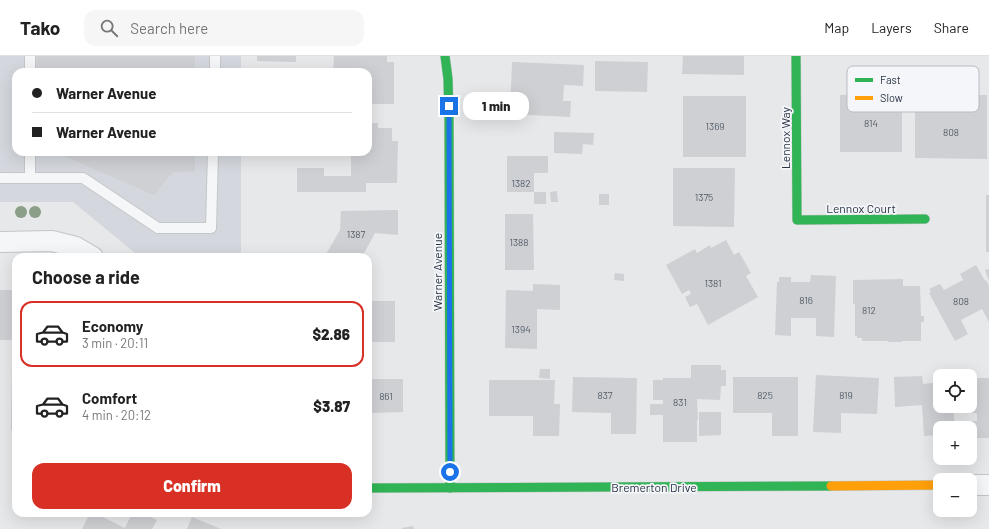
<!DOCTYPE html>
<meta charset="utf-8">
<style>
:root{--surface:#fff;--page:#f6f6f6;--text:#222;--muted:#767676;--line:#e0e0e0;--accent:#d93025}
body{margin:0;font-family:Barlow,sans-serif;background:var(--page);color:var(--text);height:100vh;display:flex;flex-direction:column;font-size:15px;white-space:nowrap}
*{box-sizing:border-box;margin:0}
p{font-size:13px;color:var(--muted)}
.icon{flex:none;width:22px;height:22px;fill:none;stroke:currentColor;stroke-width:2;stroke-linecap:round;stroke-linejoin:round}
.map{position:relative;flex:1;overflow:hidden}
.panel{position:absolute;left:12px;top:197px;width:360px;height:264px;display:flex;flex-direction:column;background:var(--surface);border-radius:12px;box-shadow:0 4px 16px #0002}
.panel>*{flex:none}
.top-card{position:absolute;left:12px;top:12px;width:360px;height:88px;border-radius:12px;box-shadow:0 4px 16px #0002;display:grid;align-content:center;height:88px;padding:0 20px;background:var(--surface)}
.fabs{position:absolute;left:933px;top:313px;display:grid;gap:8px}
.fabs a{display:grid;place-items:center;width:44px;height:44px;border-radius:8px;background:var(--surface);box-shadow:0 4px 16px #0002;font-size:20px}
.end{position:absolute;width:18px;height:18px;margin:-9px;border:5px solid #1a73e8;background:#fff;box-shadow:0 0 0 2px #fff}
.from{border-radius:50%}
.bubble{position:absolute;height:28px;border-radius:12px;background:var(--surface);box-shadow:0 4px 16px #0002;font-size:13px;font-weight:800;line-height:28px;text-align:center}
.top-card b{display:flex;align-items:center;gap:14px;height:38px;font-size:15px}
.top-card b+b{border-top:1px solid var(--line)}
.top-card i{width:10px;height:10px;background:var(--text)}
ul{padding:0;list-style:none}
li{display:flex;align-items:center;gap:12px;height:66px;margin:0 8px 6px;padding:0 12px;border:2px solid transparent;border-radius:12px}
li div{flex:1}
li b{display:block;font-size:15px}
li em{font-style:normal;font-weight:800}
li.selected{border-color:var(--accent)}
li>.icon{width:36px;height:36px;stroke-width:1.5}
h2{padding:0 20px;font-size:18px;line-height:48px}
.primary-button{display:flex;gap:8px;margin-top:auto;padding:8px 20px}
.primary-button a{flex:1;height:46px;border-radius:12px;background:var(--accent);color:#fff;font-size:16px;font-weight:800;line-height:46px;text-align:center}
header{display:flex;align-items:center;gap:24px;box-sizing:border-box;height:56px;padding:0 20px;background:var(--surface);border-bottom:1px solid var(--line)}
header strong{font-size:19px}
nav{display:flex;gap:22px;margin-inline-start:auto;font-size:14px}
.search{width:280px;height:36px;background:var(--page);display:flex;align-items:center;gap:10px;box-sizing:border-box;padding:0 14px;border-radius:12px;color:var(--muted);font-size:15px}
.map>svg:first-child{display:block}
.built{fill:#d4d7dd}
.building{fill:#ced0d3}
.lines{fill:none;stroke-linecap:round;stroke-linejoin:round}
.lane-casing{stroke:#c4c6c8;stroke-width:12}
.street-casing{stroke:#c4c6c8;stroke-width:22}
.fast-casing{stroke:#c4c6c8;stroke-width:10}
.slow-casing{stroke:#c4c6c8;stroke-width:10}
.lane{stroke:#f5f6f7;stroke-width:10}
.street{stroke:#f5f6f7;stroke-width:20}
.fast{stroke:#30b455;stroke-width:9}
.slow{stroke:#ff9f0a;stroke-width:9}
.tree{fill:#8a9e88}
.route{stroke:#1a73e8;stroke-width:5}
.labels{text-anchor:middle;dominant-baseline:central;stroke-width:3.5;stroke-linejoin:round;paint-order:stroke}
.number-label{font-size:10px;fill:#545c69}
.street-label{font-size:12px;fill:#2b3445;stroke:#f4f6f9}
.key{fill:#f4f6f9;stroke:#b8bcc3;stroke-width:1}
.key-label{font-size:11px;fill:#2b3445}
</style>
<header>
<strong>Tako</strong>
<div class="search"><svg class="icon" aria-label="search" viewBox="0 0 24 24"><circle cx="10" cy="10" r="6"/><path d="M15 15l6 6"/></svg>Search here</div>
<nav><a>Map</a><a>Layers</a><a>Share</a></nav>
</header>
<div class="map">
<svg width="989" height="473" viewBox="0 0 989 473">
<rect width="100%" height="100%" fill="#e6e8ea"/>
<path class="built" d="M0 0H241V16H16V96H241V201H140L73 146H0Z"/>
<g class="building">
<path d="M37 0H195V16H36Z"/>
<path d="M257 0H296V6L257 5Z"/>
<path d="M334 0H387V6H394V48H368V16H333Z"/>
<path d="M683 0H744V19L682 18Z"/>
<path d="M595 5 648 6 647 36 595 35Z"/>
<path d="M512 6 584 9 583 30 564 29 563 45H571L570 61 510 58Z"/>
<rect x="840" y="39" width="62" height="57"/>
<path d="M937 39H987V103L915 102V49H937Z"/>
<rect x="683" y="40" width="63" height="61"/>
<path d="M368 67H378V72H392V85H398L397 127H366V136H297V112H324V120H351V96H368Z"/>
<path d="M554 76 594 77 593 89 583 88 582 98 554 97Z"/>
<path d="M64 96H195V115L173 116 154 139 64 100Z"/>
<path d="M507 100H548V117H534V136H507Z"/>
<path d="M673 112H735L734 171 673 170Z"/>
<path d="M557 135 558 146H551L550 136Z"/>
<rect x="534" y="136" width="12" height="12"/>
<rect x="599" y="138" width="10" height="11"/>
<rect x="986" y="139" width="3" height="57"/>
<path d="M398 154V179L375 177 362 201H328L325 200 340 174 341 155Z"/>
<path d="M505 158H533L534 214H505Z"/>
<path d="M726 184 734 199 739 196 751 217 746 220 758 241 708 269 697 248 690 251 685 241 691 238 689 234 682 238 666 209 695 193 697 197 710 189 711 192Z"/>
<path d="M976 209 985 225 986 224 989 230V266L982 253 961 264 968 278 955 285 929 237 931 236 929 233 940 228 944 234 963 224 960 218Z"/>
<path d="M989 213V225L985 214Z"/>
<path d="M615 217 624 218V225L614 224Z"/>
<path d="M811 219 836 220 834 281 816 280V262H791V280L775 279 777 226H779V221H791V226H810Z"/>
<path d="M903 223V230H920L921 260H924V266H921V285H902V286H888V285H862V282H857V280H855V248H853V224Z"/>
<path d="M533 228 560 229V254L537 253V293L505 292 506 234 533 235Z"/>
<rect x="0" y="234" width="16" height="50"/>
<rect x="368" y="245" width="27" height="41"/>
<path d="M12 303H16V374H11Z"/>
<path d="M691 309H721V314H726V330H721L720 344 697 343 698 364H697V386H663V359H650V348H663V344H653V324H663V322H691Z"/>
<path d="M540 313H550V323L539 322Z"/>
<path d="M816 319 879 322 877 358 841 357V377L813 376Z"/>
<path d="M922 320 923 328 940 326V350H953L955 372H940V379L924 380 922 349 895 351 894 321Z"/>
<path d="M573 321 637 322 636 378H611V357L572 356Z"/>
<path d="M733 321H798V380H772V357H733Z"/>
<path d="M971 322H989V382H971V365H977V357H971Z"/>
<path d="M368 323H403V356L371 357V376H368Z"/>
<path d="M489 324H555L554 348H560L559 380H533V360H489Z"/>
<path d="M699 356H721V379L699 380Z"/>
<path d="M90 457H95L125 472 132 457H143L157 464 152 473H82Z"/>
<path d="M192 461 221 473H187Z"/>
<path d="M413 470 414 473H402V472Z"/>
</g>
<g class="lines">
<defs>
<g id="lane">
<path d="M30 0V16"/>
<path d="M215 16V0"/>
<path d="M0 122H30V96"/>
<path d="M30 122H83L158 172H211L213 96"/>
</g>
<g id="street">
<path d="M0 186 52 185 76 191 93 201"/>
<path d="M970 429H989"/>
</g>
<g id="fast">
<path d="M445 0 448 23 449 64 450 432"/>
<path d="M796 0 797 164 925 163"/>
<path d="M368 432 831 430"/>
</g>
<path id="slow" d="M831 430 940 429"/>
</defs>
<use href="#lane" class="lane-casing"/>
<use href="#street" class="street-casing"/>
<use href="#fast" class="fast-casing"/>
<use href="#slow" class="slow-casing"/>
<use href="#lane" class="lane"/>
<use href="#street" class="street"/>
<use href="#fast" class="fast"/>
<use href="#slow" class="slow"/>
</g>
<g class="tree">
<circle cx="21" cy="156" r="6"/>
<circle cx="35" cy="156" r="6"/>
</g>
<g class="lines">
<path class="route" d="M449 50 450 416"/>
</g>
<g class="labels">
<g class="number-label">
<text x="871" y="67">814</text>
<text x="715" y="70">1369</text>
<text x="951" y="76">808</text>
<text x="521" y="127">1382</text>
<text x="704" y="141">1375</text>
<text x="356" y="178">1387</text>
<text x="519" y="186">1388</text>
<text x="713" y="227">1381</text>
<text x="806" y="244">816</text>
<text x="961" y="245">808</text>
<text x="869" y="254">812</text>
<text x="521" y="273">1394</text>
<text x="605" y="339">837</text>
<text x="765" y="339">825</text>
<text x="846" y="339">819</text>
<text x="386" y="340">861</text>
<text x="680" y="346">831</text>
</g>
<g class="street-label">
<text transform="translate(785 82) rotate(-90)">Lennox Way</text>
<text x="861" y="152">Lennox Court</text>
<text transform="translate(437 216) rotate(-90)">Warner Avenue</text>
<text x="654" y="431">Bremerton Drive</text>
</g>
</g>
<rect x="847" y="10" width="132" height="46" rx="6" class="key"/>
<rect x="855" y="22" width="18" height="4" fill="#30b455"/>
<rect x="855" y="40" width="18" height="4" fill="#ff9f0a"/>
<g class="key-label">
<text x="880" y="28">Fast</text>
<text x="880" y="46">Slow</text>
</g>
</svg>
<div class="fabs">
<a><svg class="icon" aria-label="locate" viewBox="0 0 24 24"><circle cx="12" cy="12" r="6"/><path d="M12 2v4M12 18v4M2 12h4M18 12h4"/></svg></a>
<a>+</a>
<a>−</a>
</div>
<i class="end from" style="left:450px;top:416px"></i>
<i class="end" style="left:449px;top:50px"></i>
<div class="bubble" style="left:463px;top:36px;width:66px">1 min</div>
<div class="top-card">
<b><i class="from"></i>Warner Avenue</b>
<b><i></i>Warner Avenue</b>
</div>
<section class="panel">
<h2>Choose a ride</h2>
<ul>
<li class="selected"><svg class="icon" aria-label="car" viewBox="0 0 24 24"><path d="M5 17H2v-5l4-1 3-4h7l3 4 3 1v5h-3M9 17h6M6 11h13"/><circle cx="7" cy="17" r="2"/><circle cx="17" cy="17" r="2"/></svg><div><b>Economy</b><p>3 min · 20:11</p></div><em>$2.86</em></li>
<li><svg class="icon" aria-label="car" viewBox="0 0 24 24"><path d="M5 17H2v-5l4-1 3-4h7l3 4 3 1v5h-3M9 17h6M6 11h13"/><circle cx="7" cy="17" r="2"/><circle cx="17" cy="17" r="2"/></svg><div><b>Comfort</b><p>4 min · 20:12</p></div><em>$3.87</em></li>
</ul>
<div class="primary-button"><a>Confirm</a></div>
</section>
</div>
